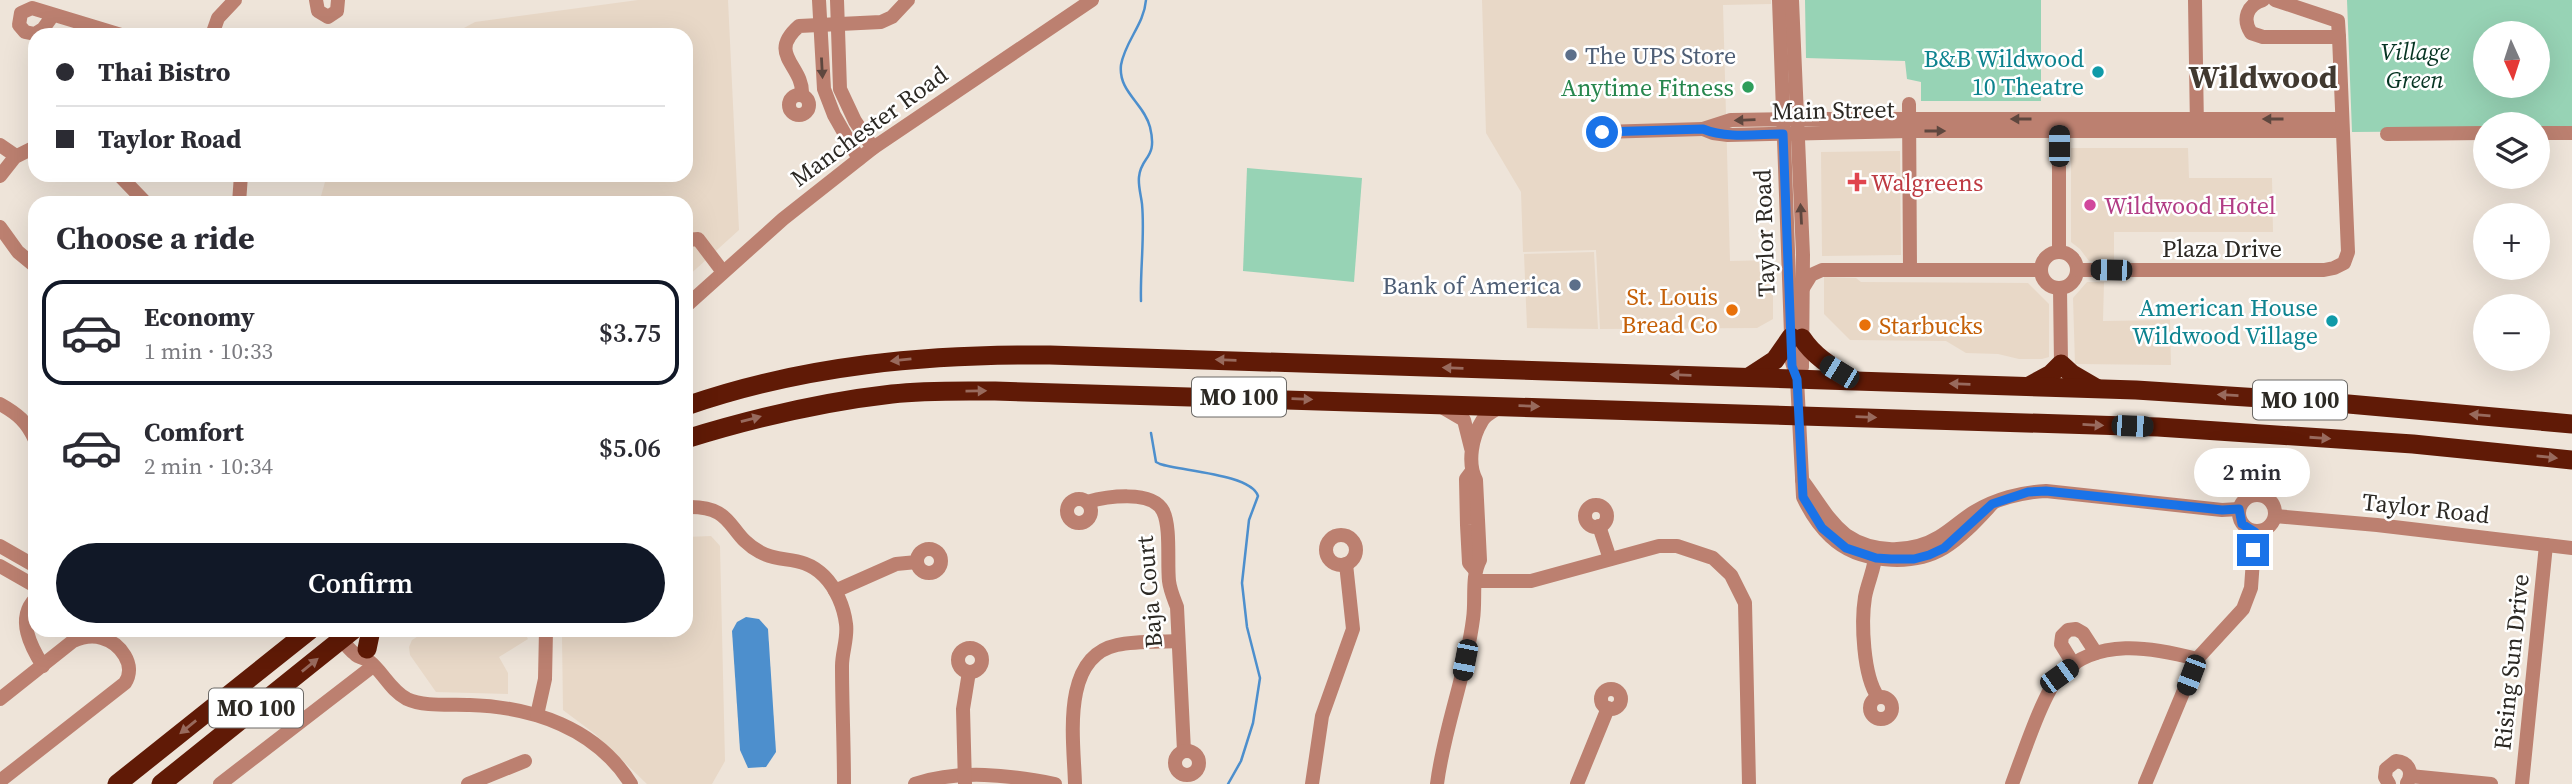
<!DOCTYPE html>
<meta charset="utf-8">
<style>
:root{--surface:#fff;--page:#f7f7f7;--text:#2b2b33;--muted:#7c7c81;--line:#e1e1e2;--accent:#111827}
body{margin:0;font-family:"Source Serif 4",serif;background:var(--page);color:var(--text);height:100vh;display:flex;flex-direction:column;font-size:26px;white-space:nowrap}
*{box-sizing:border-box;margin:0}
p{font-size:23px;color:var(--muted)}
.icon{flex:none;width:38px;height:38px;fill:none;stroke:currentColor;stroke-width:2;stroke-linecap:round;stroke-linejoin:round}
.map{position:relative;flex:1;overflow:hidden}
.details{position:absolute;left:28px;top:196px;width:665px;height:441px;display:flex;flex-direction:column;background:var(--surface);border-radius:21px;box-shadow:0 7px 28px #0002}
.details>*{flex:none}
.guide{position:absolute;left:28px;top:28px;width:665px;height:154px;border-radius:21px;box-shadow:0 7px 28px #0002;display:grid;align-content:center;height:154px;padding:0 28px;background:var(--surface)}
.needle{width:46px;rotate:177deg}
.controls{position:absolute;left:2473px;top:21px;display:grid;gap:14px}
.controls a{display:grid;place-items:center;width:77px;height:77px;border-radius:50%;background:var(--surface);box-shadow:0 7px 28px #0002;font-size:35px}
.end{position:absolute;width:32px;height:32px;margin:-16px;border:9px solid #1a73e8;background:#fff;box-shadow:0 0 0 4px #fff}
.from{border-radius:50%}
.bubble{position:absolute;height:49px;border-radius:24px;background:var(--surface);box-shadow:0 7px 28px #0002;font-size:23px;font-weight:600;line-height:49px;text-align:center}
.car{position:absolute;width:21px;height:42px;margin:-21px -10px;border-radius:9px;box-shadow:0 0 5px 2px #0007;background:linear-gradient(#222 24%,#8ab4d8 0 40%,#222 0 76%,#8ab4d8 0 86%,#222 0)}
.guide b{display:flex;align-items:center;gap:24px;height:66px;font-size:26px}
.guide b+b{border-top:2px solid var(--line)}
.guide i{width:18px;height:18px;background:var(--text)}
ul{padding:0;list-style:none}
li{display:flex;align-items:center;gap:21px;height:105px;margin:0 14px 10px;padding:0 14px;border:4px solid transparent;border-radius:21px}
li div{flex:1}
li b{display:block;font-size:26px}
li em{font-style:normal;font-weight:600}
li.current{border-color:var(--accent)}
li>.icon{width:63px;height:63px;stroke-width:1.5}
h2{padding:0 28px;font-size:32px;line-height:84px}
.button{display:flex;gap:14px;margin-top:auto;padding:14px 28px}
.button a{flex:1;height:80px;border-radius:42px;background:var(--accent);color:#fff;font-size:28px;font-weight:600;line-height:80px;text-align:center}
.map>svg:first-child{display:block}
.built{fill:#e8d8c7}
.green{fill:#97d3b5;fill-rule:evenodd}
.water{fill:#4d8fcd}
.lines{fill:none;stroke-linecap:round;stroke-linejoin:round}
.stream{stroke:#4d8fcd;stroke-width:2.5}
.minor{stroke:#bc8070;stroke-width:14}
.highway{stroke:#601a06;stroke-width:19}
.oneway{fill:#5e473f}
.oneway2{fill:#986a5d}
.route{stroke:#1a73e8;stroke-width:9}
.service-dot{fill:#5c6f8a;stroke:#fff;stroke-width:2.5}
.culture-dot{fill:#0f9aa8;stroke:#fff;stroke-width:2.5}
.leisure-dot{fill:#2e9e5b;stroke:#fff;stroke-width:2.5}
.health-dot{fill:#e0444e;stroke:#fff;stroke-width:2.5}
.hotel-dot{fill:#d1479c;stroke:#fff;stroke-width:2.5}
.food-dot{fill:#e8710a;stroke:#fff;stroke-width:2.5}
.labels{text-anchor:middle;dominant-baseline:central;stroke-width:5;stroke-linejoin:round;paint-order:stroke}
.shield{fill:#fff;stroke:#6b6966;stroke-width:2}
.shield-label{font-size:23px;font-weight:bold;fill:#2c2924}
.park-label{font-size:24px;font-style:italic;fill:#053422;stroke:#fff}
.service-label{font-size:24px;fill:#4e5e75;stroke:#fff;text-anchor:start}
.culture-label{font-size:24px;fill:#0d838f;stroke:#fff;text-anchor:end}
.leisure-label{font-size:24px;fill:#27864d;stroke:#fff;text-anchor:end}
.street-label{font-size:24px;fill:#2c2924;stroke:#fff}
.health-label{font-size:24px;fill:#be3a42;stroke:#fff;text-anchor:start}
.hotel-label{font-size:24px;fill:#b23c85;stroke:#fff;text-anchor:start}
.food-label{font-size:24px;fill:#c56008;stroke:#fff;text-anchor:end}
.district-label{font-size:32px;font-weight:bold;fill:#413930;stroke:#fff}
</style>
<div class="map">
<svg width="2572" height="784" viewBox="0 0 2572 784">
<rect width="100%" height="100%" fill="#eee4d9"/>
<g class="built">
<path d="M638 0H728L739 230 686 278V203H319L327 175H686V35H451L475 22Z"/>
<path d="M1482 0H1771V4L1723 5 1730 261 1773 260V319L1757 328 1600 329 1596 250 1523 252 1521 192 1486 133Z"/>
<path d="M2071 148H2188L2189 178H2272L2273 232H2114V261H2089L2080 249 2071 242Z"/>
<path d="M1900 151 1901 255 1822 256 1821 152Z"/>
<path d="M1594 252 1598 329 1527 328 1524 254Z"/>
<path d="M1824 277 1856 278 1861 282 2028 283 2049 304V357L2042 359H2019L1998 354 1966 353 1946 341 1850 340 1824 314Z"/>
<path d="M2087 282H2104L2103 321 2170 320 2171 365 2075 364 2073 298Z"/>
<path d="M711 536 720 546 725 761 712 784H647L595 734 563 710 562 638 564 630H686V537Z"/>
<path d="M428 630H523L528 639 499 657 508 673V694L436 692 410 655 409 647 412 640Z"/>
</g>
<g class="green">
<path d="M1805 0H2041V101H1921V82L1907 79 1905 61 1806 58Z"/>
<path d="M2347 0H2572V130H2538V124H2485V131L2352 132ZM2485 33H2538V86H2485Z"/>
<path d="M1247 168 1362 178 1354 282 1243 271Z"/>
</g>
<path class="water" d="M746 617 759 619 768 629 776 752 766 767 748 768 740 750 732 631 737 622Z"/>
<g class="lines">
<g class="stream">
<path d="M1141 301C1140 269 1145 236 1142 204 1141 195 1138 186 1139 177 1141 155 1158 160 1150 127 1144 103 1118 92 1121 65 1125 41 1144 25 1146 0"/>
<path d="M1151 433 1156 462 1160 464C1181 471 1251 474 1258 496L1249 520 1242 583 1247 627 1260 678 1253 723 1241 761 1228 784"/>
</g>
<g class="minor">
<path d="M316 0 318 11 328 17 337 11 338 0"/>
<path d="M819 0 824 89 834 115 859 159"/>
<path d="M837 0 840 89 855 121 873 148"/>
<path d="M1779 0 1792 362 1797 379 1803 497C1810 512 1819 526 1831 537 1858 563 1912 567 1944 548 1962 537 1978 519 1992 504"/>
<path d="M1792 0 1803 255 1802 367 1797 379"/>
<path d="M2195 0 2197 128"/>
<path d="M2263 0C2247 5 2242 19 2251 33L2263 37H2339L2338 21 2275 0"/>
<path d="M53 15 43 29 35 34 25 32 19 25 21 13 32 8 121 35"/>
<path d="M212 35 218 18 235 0"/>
<circle cx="799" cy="105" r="10"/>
<path d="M802 95C804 65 766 55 799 26L881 22 892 17 908 0"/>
<path d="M1909 104 1910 270"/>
<path d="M2341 119H1791L1731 120 1703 129 1713 133 1728 135 1909 131H2342"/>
<path d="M1602 132 1703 129"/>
<path d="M2538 133H2572"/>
<path d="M2387 134 2485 133"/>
<path d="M0 145 16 156"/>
<path d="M119 175 146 203"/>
<path d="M0 176 15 157 35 147"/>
<path d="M239 203 241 175"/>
<path d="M0 227 18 252 35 266"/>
<path d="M686 240 698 239 723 272"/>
<circle cx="2059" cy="270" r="18"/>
<path d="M2059 252V124"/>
<path d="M2078 270H2324L2334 268 2344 263 2348 252 2339 37"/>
<path d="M1803 288 1811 275 1822 270H2041"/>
<path d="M2060 288 2061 364"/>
<path d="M686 306 783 219 873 148 1092 0"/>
<path d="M0 404C18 414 27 422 35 440"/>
<path d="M1440 406 1464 420 1471 448"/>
<path d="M1472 471 1466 479 1467 525 1469 563 1475 570"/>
<path d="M1802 480C1816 498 1827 520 1846 535 1872 553 1911 554 1939 537 1951 530 1961 520 1974 512 1995 499 2022 492 2046 491L2222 510 2239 509"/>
<circle cx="2257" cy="513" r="18"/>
<circle cx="1079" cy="511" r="12"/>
<path d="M1087 502C1105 497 1152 489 1163 511 1171 527 1167 562 1169 581 1170 590 1174 599 1177 607L1184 751"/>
<circle cx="1596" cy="516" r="11"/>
<path d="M686 507C736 505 727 535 760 552 781 564 802 554 824 576 836 588 844 607 846 624 848 638 842 652 842 666 842 705 844 745 844 784"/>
<path d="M2275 516 2377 525 2572 548"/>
<path d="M1599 526 1610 559"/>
<circle cx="1341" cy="550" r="15"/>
<path d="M0 546 35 566"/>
<path d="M1876 549C1876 566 1868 581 1865 597 1861 622 1863 676 1878 697"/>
<circle cx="929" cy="561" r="12"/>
<path d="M0 566 35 586"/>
<path d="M1475 581H1531L1659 546H1677L1713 558 1731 575 1745 603 1749 784"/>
<path d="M835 591 896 564 917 562"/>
<path d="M35 599C16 619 31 647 43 666"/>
<path d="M334 630C341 638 347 648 355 654 359 658 365 658 369 661 383 672 390 690 407 699 424 707 451 704 470 705 533 707 596 728 631 784"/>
<circle cx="970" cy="660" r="12"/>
<path d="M2074 665 2061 644 2062 636 2068 630 2076 629 2083 633 2096 653"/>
<circle cx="1611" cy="699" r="10"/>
<circle cx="1881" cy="708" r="11"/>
<path d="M0 699 73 641C82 637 92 635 102 638 120 643 137 665 125 683L0 781"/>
<path d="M537 715 545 679 546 630"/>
<circle cx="1187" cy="763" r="12"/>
<path d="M2410 776 2491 784"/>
<path d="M220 784 373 666"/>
<path d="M468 784 525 761"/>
<path d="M915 784C959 769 1010 775 1055 784"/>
<path d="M965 784 963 709 969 672"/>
<path d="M1075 784C1074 742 1060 657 1117 645 1136 641 1158 642 1177 641"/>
<path d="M1312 784 1322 716 1353 629 1346 564"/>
<path d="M1437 784C1444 728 1466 675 1473 619 1476 599 1471 577 1480 560L1476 480C1467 463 1472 437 1482 421 1486 414 1494 411 1500 407"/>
<path d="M1577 784 1608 708"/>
<path d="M2012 784C2022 758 2043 693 2060 675 2097 637 2152 647 2197 659"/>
<path d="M2145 784 2197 659 2243 609 2251 588 2255 532"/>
<path d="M2389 784 2385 777 2386 769 2396 761C2408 762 2414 772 2407 783"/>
<path d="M2522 784 2546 545"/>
</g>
<g class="highway">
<path d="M1802 338C1815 358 1834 368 1854 380"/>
<path d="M1749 377 1775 360 1791 337"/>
<path d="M2029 386 2051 374 2061 364 2072 374 2096 388"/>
<path d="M686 406C804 365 926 354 1050 355L2136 390 2337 403 2572 424"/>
<path d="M686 439C754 418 821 402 892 394 926 390 961 391 995 391L2158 427 2413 444 2572 460"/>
<path d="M367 649 371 630"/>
<path d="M117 784 310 630"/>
<path d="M161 784 353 630"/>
</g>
</g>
<defs><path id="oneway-solid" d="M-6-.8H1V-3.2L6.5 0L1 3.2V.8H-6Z" transform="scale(1.75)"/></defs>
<g class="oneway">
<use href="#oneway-solid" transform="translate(822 68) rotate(87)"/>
<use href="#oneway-solid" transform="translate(2021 119) rotate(-180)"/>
<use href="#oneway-solid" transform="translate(2273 119) rotate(-180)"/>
<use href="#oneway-solid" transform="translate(1745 120) rotate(178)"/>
<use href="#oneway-solid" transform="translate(1935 131)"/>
<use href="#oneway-solid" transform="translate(1801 214) rotate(-93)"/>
</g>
<g class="oneway2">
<use href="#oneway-solid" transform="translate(901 360) rotate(174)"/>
<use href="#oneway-solid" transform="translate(1226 360) rotate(-178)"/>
<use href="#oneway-solid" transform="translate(1453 368) rotate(-178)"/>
<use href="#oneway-solid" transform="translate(1681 375) rotate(-178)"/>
<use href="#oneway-solid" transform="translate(1960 384) rotate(-178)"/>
<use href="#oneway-solid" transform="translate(976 391) rotate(-1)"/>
<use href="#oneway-solid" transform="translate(2228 395) rotate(-177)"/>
<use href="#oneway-solid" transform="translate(1302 399) rotate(2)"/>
<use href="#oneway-solid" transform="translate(1529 406) rotate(2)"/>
<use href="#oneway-solid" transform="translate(2480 415) rotate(-175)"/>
<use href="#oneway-solid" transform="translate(1866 417) rotate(2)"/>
<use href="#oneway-solid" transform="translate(751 419) rotate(-15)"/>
<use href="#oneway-solid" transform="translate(2093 425) rotate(3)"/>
<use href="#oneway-solid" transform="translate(2320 438) rotate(4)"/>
<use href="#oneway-solid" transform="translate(2547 457) rotate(6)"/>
<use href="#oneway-solid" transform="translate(310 665) rotate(-39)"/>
<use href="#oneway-solid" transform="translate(188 727) rotate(141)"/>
</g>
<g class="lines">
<path class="route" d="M1602 132 1703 129C1727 139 1758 134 1783 134L1792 366 1797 379 1803 497 1822 528 1846 548 1876 558 1891 559H1914L1929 555 1944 548 1992 504 2028 492 2046 491 2222 510 2239 509 2242 524 2255 532 2253 550"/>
</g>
<g class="service-dot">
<circle cx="1571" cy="55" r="7"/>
<circle cx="1575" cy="285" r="7"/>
</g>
<g class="culture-dot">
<circle cx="2098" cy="72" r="7"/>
<circle cx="2332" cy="321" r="7"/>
</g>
<circle class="leisure-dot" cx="1748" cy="87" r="7"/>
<path class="health-dot" d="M1853.5 171.5h7v7h7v7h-7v7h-7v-7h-7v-7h7z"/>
<circle class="hotel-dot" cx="2090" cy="205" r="7"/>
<g class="food-dot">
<circle cx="1732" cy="310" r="7"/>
<circle cx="1865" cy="325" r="7"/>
</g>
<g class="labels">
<g class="shield">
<rect x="1192" y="377.5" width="94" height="39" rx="5"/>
<rect x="2253" y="380.5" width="94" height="39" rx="5"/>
<rect x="209" y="688.5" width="94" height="39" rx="5"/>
</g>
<g class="shield-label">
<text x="1239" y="397">MO 100</text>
<text x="2300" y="400">MO 100</text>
<text x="256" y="708">MO 100</text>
</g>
<g class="park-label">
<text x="2415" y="51">Village<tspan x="2415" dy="28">Green</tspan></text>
</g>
<g class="service-label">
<text x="1585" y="55">The UPS Store</text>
<text x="1561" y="285" text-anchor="end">Bank of America</text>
</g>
<g class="culture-label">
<text x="2084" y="58">B&amp;B Wildwood<tspan x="2084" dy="28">10 Theatre</tspan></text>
<text x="2318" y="307">American House<tspan x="2318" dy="28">Wildwood Village</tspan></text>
</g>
<g class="leisure-label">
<text x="1734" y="87">Anytime Fitness</text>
</g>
<g class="street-label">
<text transform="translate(1833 110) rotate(-1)">Main Street</text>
<text transform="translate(869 126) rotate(-36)">Manchester Road</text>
<text transform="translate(1764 233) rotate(-92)">Taylor Road</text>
<text x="2222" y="248">Plaza Drive</text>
<text transform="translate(2426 508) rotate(6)">Taylor Road</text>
<text transform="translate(1149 592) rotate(-95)">Baja Court</text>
<text transform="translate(2511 662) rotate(-84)">Rising Sun Drive</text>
</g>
<g class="health-label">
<text x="1871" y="182">Walgreens</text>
</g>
<g class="hotel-label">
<text x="2104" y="205">Wildwood Hotel</text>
</g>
<g class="food-label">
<text x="1718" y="296">St. Louis<tspan x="1718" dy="28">Bread Co</tspan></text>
<text x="1879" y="325" text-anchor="start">Starbucks</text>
</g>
<g class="district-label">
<text x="2263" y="77">Wildwood</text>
</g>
</g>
</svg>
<div class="controls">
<a><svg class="needle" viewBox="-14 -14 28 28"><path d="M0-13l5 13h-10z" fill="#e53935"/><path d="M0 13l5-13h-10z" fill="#7c7c81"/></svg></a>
<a><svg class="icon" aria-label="layers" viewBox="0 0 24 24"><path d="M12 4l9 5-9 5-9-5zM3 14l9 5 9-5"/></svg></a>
<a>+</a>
<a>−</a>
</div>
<i class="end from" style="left:1602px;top:132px"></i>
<i class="end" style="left:2253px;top:550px"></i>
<div class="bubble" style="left:2194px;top:448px;width:116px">2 min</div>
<i class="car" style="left:2059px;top:146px;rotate:0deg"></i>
<i class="car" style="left:2111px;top:270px;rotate:271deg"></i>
<i class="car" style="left:1839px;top:372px;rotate:301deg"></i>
<i class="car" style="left:2132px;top:426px;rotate:92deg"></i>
<i class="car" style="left:1465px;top:660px;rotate:191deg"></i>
<i class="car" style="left:2191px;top:675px;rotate:201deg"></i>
<i class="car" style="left:2059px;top:676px;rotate:54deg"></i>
<div class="guide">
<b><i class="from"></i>Thai Bistro</b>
<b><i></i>Taylor Road</b>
</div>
<section class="details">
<h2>Choose a ride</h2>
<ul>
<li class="current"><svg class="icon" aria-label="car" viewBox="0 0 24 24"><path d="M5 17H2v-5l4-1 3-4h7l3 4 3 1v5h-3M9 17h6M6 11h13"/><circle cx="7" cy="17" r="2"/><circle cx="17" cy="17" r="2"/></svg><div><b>Economy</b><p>1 min · 10:33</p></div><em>$3.75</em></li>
<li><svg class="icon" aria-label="car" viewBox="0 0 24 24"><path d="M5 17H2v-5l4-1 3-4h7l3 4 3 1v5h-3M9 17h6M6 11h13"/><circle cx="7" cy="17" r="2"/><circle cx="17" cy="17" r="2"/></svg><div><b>Comfort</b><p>2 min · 10:34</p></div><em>$5.06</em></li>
</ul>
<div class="button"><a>Confirm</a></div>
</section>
</div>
